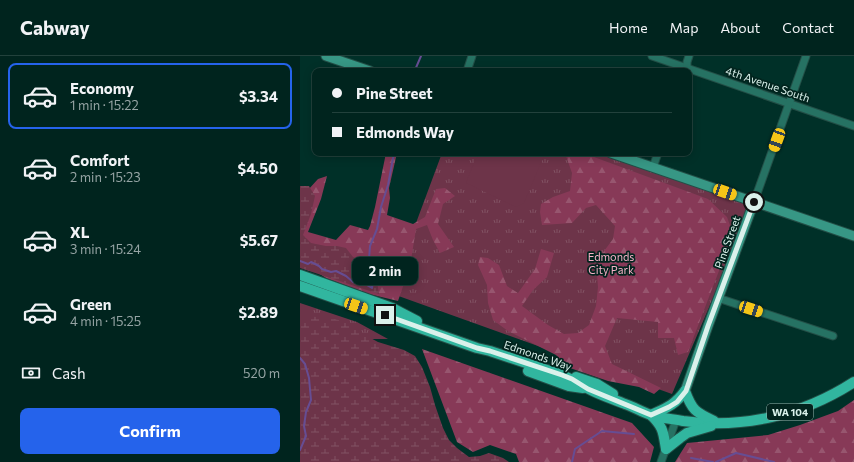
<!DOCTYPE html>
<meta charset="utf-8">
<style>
:root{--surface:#00241e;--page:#0a2c27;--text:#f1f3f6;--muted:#95a4a4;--line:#22413c;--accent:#2563eb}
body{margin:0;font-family:Commissioner,sans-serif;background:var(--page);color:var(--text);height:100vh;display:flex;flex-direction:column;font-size:15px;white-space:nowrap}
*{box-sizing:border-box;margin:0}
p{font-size:13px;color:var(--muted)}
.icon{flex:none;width:22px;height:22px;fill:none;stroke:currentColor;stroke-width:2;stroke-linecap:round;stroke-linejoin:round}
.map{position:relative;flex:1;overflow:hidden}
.details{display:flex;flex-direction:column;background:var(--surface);width:300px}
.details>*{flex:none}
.guide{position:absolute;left:12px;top:12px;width:380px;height:88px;border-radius:8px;box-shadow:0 2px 10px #0003,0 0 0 1px var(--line);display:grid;align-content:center;height:88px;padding:0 20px;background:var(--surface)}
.end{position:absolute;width:18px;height:18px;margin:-9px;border:5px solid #daf1eb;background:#111;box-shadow:0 0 0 2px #111}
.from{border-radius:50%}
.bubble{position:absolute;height:28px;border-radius:8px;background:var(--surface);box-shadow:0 2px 10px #0003,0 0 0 1px var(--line);font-size:13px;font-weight:700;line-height:28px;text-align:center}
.car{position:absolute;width:12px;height:24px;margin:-12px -6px;border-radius:5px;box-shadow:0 0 3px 1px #0007;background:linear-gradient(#f5c518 24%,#345 0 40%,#f5c518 0 76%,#345 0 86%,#f5c518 0)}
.guide b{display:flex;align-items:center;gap:14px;height:38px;font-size:15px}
.guide b+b{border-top:1px solid var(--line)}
.guide i{width:10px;height:10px;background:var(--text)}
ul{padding:7px 0 0;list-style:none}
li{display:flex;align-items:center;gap:12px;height:66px;margin:0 8px 6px;padding:0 12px;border:2px solid transparent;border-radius:8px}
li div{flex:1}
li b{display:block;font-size:15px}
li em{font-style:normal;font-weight:700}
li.on{border-color:var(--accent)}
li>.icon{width:36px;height:36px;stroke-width:1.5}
.pay{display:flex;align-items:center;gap:10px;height:44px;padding:0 20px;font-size:15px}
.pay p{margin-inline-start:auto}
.primary-button{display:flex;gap:8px;margin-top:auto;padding:8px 20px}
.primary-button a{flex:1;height:46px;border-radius:8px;background:var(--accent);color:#fff;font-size:16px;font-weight:700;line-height:46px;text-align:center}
header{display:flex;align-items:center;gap:24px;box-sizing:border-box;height:56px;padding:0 20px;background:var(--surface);border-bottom:1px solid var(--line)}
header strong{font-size:19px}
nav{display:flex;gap:22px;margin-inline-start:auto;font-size:14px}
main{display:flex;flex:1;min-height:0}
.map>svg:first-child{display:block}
.grass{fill:url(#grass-tufts)}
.forest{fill:url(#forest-firs)}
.wetland{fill:url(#wetland-marsh)}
.garden{fill:#6d3449}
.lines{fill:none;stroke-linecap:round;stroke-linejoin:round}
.stream{stroke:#664d93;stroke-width:2}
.street-casing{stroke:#234f47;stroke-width:9}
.secondary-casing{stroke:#234f47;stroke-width:11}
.primary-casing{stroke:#234f47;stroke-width:12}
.street{stroke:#267263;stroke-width:7}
.secondary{stroke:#379785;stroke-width:9}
.primary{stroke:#31b69f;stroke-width:10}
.route{stroke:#daf1eb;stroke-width:5}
.labels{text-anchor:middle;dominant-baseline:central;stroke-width:3.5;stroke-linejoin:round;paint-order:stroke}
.shield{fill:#02241e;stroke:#99b4ae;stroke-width:1}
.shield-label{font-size:10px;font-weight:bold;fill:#daf1eb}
.street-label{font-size:11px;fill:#daf1eb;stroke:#02241e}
.park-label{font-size:11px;fill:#f7b2c8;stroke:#02241e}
</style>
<header>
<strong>Cabway</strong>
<nav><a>Home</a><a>Map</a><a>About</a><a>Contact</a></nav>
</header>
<main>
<section class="details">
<ul>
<li class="on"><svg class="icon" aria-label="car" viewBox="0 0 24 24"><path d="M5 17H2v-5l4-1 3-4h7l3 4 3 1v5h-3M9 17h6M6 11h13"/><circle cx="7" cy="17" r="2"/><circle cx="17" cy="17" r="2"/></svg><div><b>Economy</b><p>1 min · 15:22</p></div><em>$3.34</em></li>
<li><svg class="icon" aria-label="car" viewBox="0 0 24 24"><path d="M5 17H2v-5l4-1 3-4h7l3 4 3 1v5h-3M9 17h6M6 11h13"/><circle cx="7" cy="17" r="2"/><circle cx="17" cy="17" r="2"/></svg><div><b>Comfort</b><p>2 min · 15:23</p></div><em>$4.50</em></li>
<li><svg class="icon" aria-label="car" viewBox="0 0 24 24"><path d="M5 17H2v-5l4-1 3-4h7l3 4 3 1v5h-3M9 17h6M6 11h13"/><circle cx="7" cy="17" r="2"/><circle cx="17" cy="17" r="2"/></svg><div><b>XL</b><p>3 min · 15:24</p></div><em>$5.67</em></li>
<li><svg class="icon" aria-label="car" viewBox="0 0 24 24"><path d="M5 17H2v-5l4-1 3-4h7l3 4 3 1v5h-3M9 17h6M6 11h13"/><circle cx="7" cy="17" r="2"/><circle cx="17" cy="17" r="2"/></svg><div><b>Green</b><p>4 min · 15:25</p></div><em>$2.89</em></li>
</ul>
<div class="pay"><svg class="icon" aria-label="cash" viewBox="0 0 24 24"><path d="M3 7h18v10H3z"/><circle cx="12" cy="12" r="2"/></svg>Cash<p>520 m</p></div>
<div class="primary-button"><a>Confirm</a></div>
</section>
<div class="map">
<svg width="554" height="406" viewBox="0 0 554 406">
<defs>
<pattern id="grass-tufts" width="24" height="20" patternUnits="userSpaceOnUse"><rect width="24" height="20" fill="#6d3449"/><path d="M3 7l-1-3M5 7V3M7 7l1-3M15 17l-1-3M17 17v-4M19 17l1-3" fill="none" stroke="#815263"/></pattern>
<pattern id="forest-firs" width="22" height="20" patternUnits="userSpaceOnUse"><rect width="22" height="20" fill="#873957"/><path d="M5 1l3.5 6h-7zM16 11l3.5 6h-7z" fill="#97566f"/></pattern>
<pattern id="wetland-marsh" width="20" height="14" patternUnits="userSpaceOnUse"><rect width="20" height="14" fill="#6d3449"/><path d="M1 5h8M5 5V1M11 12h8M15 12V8" fill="none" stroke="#815263"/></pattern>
</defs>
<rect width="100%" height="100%" fill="#003028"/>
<g class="grass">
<path d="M142 97H310L454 146 372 338 79 233 116 167Z"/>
<path d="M0 247 57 266 88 283H55L0 262Z"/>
</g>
<g class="forest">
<path d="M86 97H97L89 132 90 142 87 159 113 168 125 161 136 133 145 132 155 140 143 148 138 168 154 191 140 197 133 184 127 169 116 173 110 210 98 245 69 238 26 222 9 211 2 200 0 163 8 134 18 123 27 120 21 143 8 176 36 184 50 169 68 174 70 170 75 151Z"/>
<path d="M265 97H283L408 143 427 161 433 178 388 296 378 299 374 282H358V266L317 262 305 290 312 308 361 332 354 338 339 331 308 325 267 311 256 299 208 275 193 264 188 247 187 229 178 209 180 201 188 202 199 209 207 230 218 237 235 213 241 193 254 197 247 221 233 234 222 250 248 269 264 278 278 277 289 269 296 250 298 231 296 206 313 183 315 170 296 149 286 152 272 167 242 169 240 156 241 148 253 141 270 135 272 117Z"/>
<path d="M122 293 332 367 354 391 350 406H219L216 398 190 389 173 396 157 386Z"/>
<path d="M554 344V406H375L387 387 468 379 500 369 538 355Z"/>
</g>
<g class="wetland">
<path d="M0 130H9L15 140 11 158 3 179 11 187 26 190H37L46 192 53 201 59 203 64 212 77 225 79 238 0 212Z"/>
<path d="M0 258 4 260 29 262 43 265 55 271 65 279 78 286 104 294 115 300 122 311 130 331 135 349 143 372 149 384 157 392 169 401 180 400 189 397 203 402 209 406H0Z"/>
</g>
<path class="garden" d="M182 97H245L224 147 216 151 166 127 175 104Z"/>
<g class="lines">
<g class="stream">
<path d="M115 14 121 0"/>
<path d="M0 205 8 208 11 206 19 210 22 213 31 216 36 215 46 220 53 226 65 228 72 232 73 225 69 203 70 190 77 173 81 151 88 129 94 97"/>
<path d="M0 302 5 308 9 322 11 344 6 356 4 370 6 380 0 394"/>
<path d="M391 402 413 406"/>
<path d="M272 406 275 393 302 375 334 378"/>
<path d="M416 406 436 397 474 406"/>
</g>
<defs>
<g id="street">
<path d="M352 0 554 70"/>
<path d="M167 15 172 0"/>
<path d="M387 15V6L389 0"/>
<path d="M353 111 358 97"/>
<path d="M454 146 506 0"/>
<path d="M418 242 533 280"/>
<path d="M361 406 376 364"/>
</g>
<g id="secondary">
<path d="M26 0 70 15"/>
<path d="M311 97 554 180"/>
<path d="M385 335 408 270 454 146"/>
</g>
<g id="primary">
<path d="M0 219 92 252 117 265"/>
<path d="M0 230 177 292 190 295 262 319C272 323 279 329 289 333 300 339 313 343 325 348 334 351 342 356 351 359 361 362 373 363 383 365 444 373 503 359 554 326"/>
<path d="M228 315 269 330 283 332"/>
<path d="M276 321 297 328 313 338"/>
<path d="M385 335C392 354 395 356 414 365"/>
<path d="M351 359C366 352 375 349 385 335"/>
<path d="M351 359C364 372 363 376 366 393"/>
<path d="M366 393 380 382 387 377 411 370"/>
</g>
</defs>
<use href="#street" class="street-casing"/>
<use href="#secondary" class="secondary-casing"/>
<use href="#primary" class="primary-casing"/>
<use href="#street" class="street"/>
<use href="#secondary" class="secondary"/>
<use href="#primary" class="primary"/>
</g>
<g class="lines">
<path class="route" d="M85 259 177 292 190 295 262 319 272 323 288 333 351 359 369 351 377 346 386 335 408 270 454 146"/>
</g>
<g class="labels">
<rect class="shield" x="467" y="348" width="46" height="16" rx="3"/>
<g class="shield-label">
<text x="490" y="356">WA 104</text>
</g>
<g class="street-label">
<text transform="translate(468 28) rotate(19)">4th Avenue South</text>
<text transform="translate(427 186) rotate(-70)">Pine Street</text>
<text transform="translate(238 299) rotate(19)">Edmonds Way</text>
</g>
<g class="park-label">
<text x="311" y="200">Edmonds<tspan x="311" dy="13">City Park</tspan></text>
</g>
</g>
</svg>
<i class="end from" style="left:454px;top:146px"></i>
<i class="end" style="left:85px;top:259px"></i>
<div class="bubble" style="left:52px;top:201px;width:66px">2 min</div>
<i class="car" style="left:477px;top:84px;rotate:200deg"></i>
<i class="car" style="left:425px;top:136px;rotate:109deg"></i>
<i class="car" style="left:56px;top:250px;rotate:109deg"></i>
<i class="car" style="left:451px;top:253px;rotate:108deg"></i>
<div class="guide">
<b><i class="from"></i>Pine Street</b>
<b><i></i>Edmonds Way</b>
</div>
</div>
</main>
